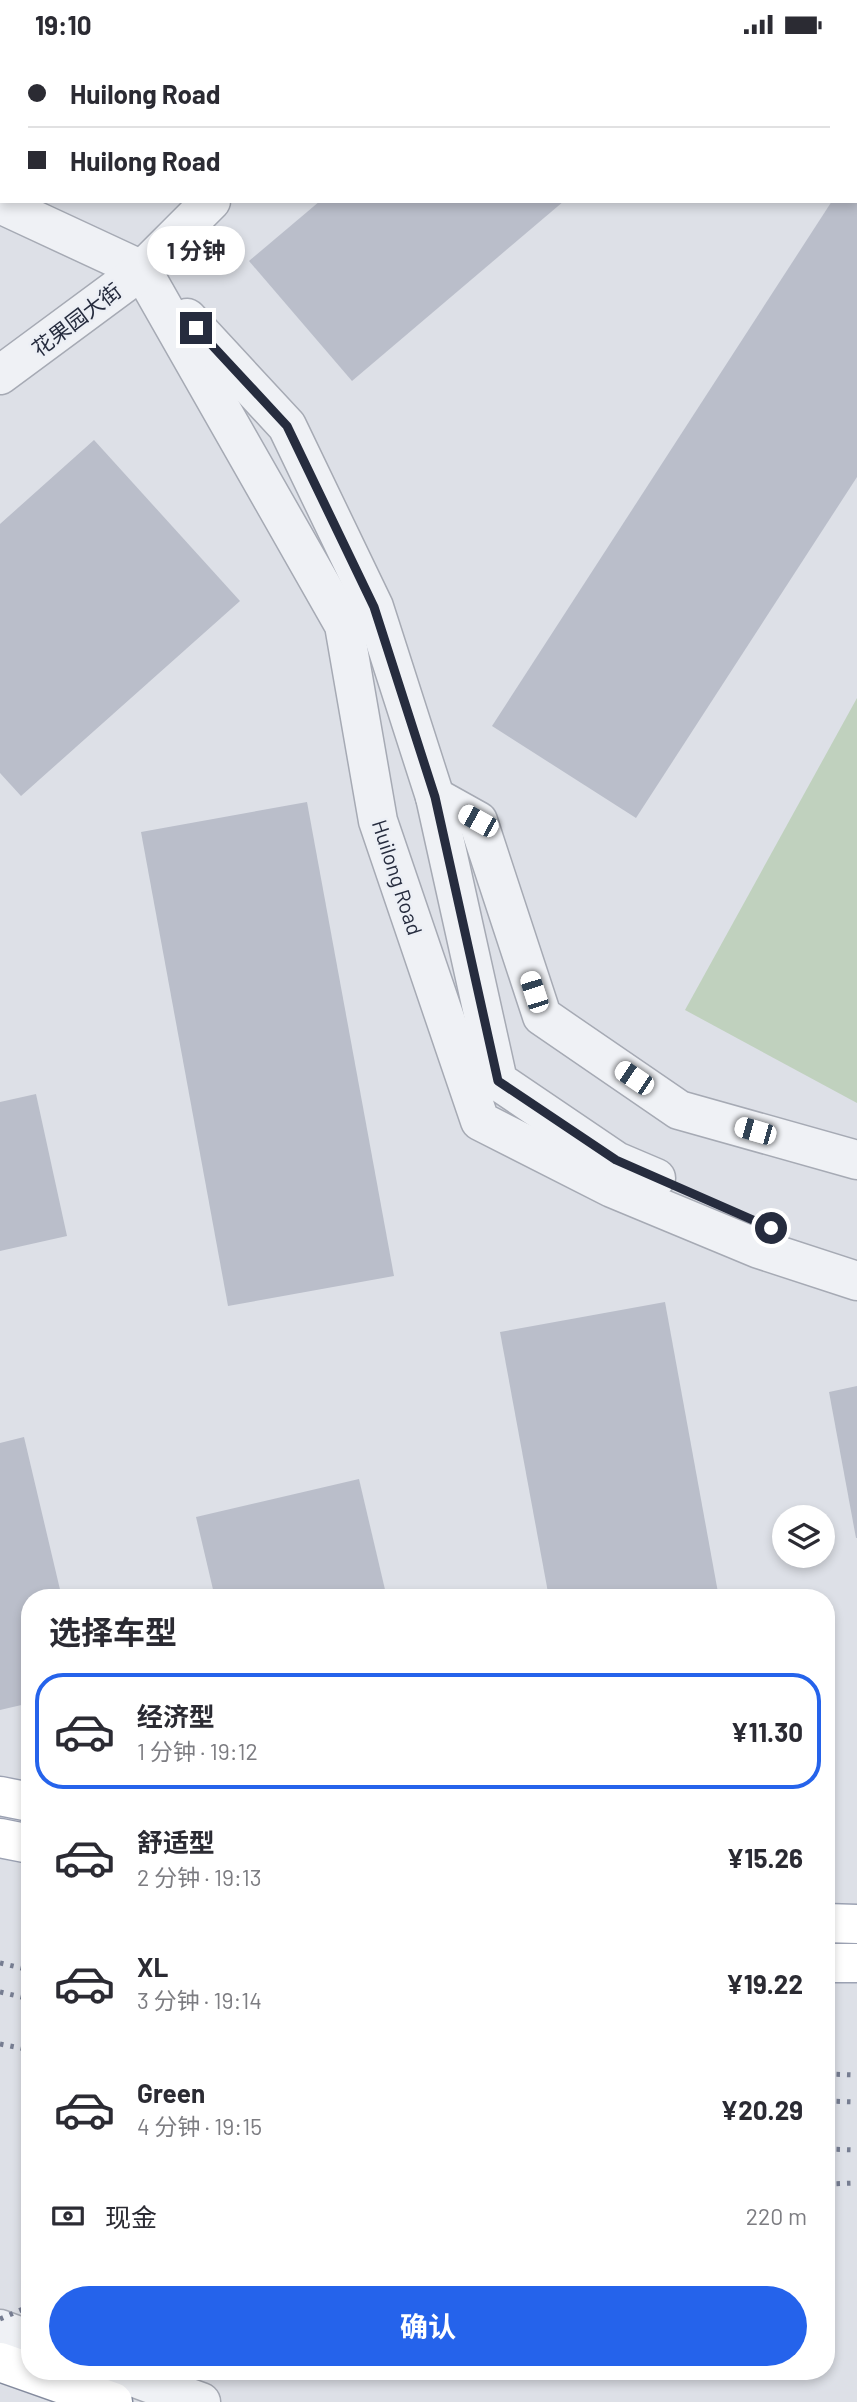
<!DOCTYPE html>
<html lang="zh">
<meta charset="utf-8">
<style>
:root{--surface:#fff;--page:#f2f2f3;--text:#2b2b33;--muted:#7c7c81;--line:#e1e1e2;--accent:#2563eb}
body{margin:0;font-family:Barlow,"Noto Sans SC",sans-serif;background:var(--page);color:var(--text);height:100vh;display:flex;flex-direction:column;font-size:26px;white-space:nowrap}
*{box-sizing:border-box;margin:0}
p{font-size:23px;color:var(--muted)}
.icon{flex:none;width:38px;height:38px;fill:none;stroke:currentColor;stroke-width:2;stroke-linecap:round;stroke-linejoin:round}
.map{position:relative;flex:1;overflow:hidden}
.drawer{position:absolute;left:21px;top:1540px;width:814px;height:791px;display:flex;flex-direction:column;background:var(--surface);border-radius:28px;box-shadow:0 4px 10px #0003}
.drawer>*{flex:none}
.hud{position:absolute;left:0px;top:0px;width:858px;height:154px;box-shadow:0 4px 10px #0003;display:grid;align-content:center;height:154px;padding:0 28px;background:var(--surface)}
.fabs{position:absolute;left:772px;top:1456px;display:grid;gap:14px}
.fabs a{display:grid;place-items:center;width:63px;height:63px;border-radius:50%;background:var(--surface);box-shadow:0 4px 10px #0003;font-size:35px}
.end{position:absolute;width:32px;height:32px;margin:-16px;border:9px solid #262c3e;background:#fff;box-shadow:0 0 0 4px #fff}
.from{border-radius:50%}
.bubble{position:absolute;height:49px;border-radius:24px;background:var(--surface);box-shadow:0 4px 10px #0003;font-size:23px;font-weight:700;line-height:49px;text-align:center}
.car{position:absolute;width:21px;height:42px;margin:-21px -10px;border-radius:9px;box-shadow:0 0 5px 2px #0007;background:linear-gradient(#fff 24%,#345 0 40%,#fff 0 76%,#345 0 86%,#fff 0)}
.hud b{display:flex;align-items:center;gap:24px;height:66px;font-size:26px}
.hud b+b{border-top:2px solid var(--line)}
.hud i{width:18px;height:18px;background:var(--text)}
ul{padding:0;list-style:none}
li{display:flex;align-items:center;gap:21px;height:116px;margin:0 14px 10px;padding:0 14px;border:4px solid transparent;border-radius:28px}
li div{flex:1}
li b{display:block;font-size:26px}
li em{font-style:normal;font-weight:700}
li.current{border-color:var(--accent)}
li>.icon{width:63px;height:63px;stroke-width:1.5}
h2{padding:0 28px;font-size:32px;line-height:84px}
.pay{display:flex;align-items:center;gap:18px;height:77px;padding:0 28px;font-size:26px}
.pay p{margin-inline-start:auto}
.primary-button{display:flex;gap:14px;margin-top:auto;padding:14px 28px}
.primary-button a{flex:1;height:80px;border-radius:42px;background:var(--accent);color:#fff;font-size:28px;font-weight:700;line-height:80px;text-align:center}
.status{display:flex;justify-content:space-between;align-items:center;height:49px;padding:0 35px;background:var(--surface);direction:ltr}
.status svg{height:19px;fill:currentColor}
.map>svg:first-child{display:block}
.green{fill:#c0d1be}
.building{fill:#babeca}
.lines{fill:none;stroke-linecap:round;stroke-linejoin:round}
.minor-casing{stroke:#a6aab4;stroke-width:41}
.major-casing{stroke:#9ca2b3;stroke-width:41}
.highway-casing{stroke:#848b9e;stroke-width:41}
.minor{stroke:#eff1f5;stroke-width:38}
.major{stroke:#fff;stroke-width:38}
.highway{stroke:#fff;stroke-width:38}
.rail{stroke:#767d91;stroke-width:5;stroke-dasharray:3.5 7;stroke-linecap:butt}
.route{stroke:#262c3e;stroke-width:9}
.labels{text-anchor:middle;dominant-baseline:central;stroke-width:5;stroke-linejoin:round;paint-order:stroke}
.street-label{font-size:21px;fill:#262c3e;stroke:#eceff5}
</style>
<div class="status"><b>19:10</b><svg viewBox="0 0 49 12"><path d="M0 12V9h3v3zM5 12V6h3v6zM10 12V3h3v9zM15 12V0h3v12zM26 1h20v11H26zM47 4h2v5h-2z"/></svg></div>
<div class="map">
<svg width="857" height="2353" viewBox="0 0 857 2353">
<rect width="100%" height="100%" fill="#dde0e7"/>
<path class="green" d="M857 649V1054L685 961Z"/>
<g class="building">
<path d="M320 152H564L352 332 249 212Z"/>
<path d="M832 152H857V428L636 769 492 677Z"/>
<path d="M94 391 240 552 21 747 0 724V475Z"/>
<path d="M307 753 394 1227 228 1257 141 783Z"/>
<path d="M36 1045 67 1187 0 1202V1053Z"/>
<path d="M665 1253 719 1549H549L500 1283Z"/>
<path d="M857 1337V1489H856L829 1343Z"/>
<path d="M24 1388 62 1549H30V1654L0 1661V1394Z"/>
<path d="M359 1430 387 1549H215L196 1468Z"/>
</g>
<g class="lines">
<defs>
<g id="minor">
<path d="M363 2 365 0"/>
<path d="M0 155 142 221 344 576 378 772 480 1072 612 1139 759 1200 857 1232"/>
<path d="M187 269 287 377 374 558 435 748 498 1032 616 1112 656 1129"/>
<path d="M0 326 142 221 211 152"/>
<path d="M435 748 478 772 542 967 679 1061 857 1111"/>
<path d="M0 2280 30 2291"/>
<path d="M116 2322 201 2353"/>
</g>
<g id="major">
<path d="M0 1747 30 1753"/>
<path d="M0 1789 30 1795"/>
<path d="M826 1874 857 1875"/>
<path d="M826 1914H857"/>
</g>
<path id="highway" d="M0 2313 113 2353"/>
</defs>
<use href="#minor" class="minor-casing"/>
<use href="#major" class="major-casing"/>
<use href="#highway" class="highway-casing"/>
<use href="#minor" class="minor"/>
<use href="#major" class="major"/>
<use href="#highway" class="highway"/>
<g class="rail">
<path d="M0 1914 30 1921"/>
<path d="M0 1943 30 1950"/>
<path d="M0 1995 30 2001"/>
<path d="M826 2025 857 2026"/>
<path d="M826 2052 857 2053"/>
<path d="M826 2100 857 2101"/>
<path d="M826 2135 857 2134"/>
<path d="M0 2270 30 2257"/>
</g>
</g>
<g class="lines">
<path class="route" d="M196 279 287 377 374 558 435 748 498 1032 616 1111 771 1179"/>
</g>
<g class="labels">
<g class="street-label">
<text transform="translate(76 270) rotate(-37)">花果园大街</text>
<text transform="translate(398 828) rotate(72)">Huilong Road</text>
</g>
</g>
</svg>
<div class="fabs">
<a><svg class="icon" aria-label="layers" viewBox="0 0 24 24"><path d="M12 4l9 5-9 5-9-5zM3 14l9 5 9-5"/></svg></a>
</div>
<i class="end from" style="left:771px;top:1179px"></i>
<i class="end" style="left:196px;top:279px"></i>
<div class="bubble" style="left:147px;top:177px;width:98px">1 分钟</div>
<i class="car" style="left:478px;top:772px;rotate:299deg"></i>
<i class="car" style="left:534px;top:943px;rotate:342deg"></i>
<i class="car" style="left:634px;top:1029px;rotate:304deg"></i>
<i class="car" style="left:755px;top:1082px;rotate:286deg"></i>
<div class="hud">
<b><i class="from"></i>Huilong Road</b>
<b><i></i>Huilong Road</b>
</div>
<section class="drawer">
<h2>选择车型</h2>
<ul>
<li class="current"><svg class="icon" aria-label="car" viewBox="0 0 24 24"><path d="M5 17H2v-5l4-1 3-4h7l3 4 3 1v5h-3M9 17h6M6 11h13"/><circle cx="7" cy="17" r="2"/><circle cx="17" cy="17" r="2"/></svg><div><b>经济型</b><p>1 分钟 · 19:12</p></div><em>¥11.30</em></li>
<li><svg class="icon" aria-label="car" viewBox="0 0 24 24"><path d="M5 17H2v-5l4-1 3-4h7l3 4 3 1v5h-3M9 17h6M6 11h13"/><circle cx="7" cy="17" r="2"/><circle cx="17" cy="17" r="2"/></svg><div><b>舒适型</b><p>2 分钟 · 19:13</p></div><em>¥15.26</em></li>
<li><svg class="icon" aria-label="car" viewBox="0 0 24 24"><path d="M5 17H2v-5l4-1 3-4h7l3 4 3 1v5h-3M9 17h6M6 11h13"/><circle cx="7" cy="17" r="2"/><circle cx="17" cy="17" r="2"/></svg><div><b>XL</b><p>3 分钟 · 19:14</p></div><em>¥19.22</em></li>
<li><svg class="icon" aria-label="car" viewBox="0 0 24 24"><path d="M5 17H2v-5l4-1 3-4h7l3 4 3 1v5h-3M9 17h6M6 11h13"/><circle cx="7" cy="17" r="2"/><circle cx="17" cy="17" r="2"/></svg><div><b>Green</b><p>4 分钟 · 19:15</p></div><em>¥20.29</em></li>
</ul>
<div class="pay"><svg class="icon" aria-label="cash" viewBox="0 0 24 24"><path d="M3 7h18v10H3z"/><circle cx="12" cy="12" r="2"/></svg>现金<p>220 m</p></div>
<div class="primary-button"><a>确认</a></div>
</section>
</div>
